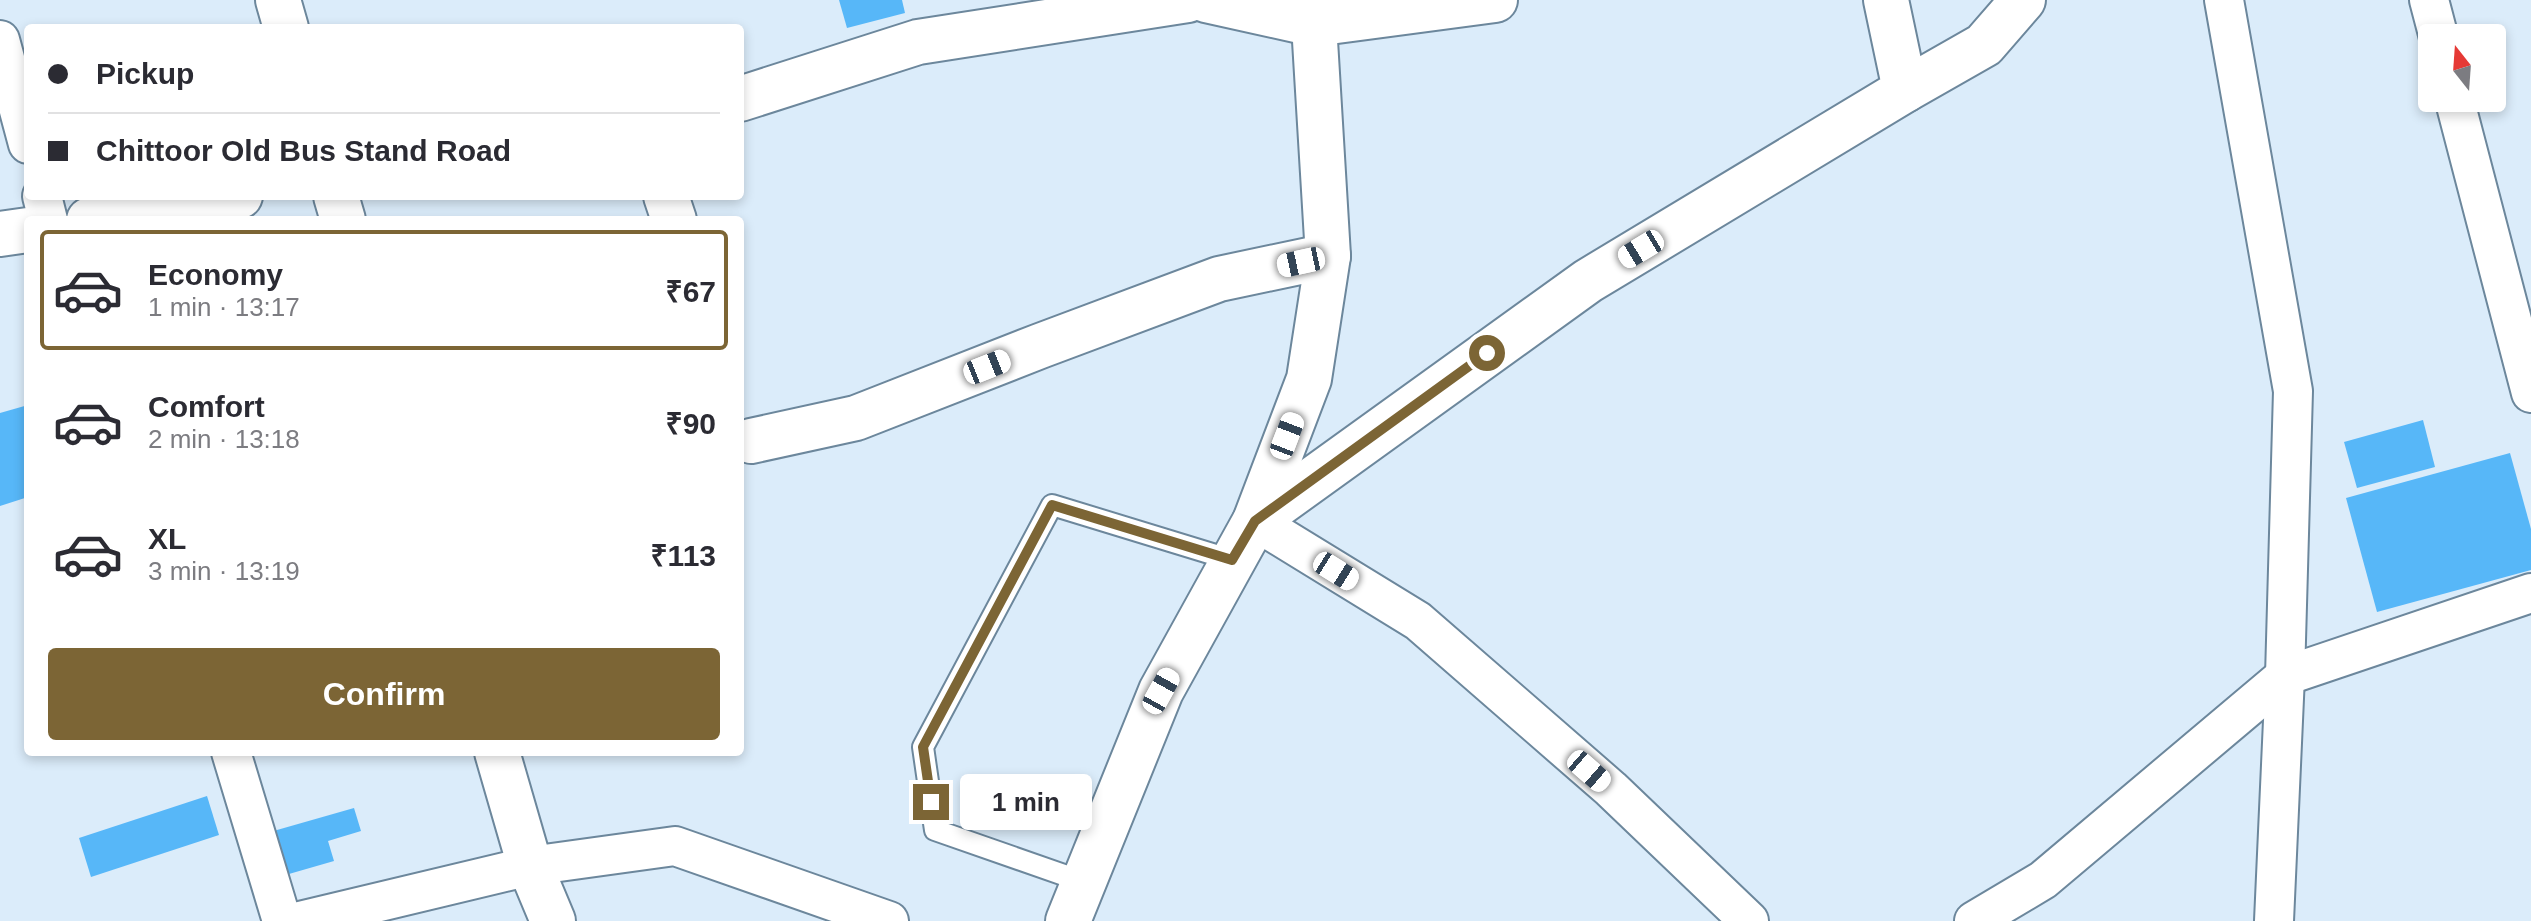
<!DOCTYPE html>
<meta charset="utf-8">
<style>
:root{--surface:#fff;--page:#f7f7f7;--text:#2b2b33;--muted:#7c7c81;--line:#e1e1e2;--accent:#7c6535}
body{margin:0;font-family:Helvetica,sans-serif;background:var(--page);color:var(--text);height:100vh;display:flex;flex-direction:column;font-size:30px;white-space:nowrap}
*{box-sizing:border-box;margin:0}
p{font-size:26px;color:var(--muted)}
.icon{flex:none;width:44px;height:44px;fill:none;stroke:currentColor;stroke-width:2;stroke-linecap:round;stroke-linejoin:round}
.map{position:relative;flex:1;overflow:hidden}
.details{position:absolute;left:24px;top:216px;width:720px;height:540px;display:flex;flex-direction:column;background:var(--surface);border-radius:8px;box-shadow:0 4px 12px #0003}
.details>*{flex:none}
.guide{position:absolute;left:24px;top:24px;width:720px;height:176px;border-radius:8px;box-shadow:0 4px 12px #0003;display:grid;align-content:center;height:176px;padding:0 24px;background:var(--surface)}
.needle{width:52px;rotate:343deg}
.controls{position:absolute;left:2418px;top:24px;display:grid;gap:16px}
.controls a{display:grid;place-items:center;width:88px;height:88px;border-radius:8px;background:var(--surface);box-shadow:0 4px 12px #0003;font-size:40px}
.end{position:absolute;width:36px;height:36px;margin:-18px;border:10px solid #7c6535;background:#fff;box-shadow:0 0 0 4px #fff}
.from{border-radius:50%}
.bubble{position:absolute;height:56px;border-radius:8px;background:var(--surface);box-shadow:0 4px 12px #0003;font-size:26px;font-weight:700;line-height:56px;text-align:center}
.car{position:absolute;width:24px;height:48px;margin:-24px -12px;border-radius:10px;box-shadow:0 0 6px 2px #0007;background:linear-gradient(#fff 24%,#345 0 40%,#fff 0 76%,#345 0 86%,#fff 0)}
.guide b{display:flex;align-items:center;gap:28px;height:76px;font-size:30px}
.guide b+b{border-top:2px solid var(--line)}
.guide i{width:20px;height:20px;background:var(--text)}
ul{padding:14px 0 0;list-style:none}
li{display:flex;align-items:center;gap:24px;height:120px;margin:0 16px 12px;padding:0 8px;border:4px solid transparent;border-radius:8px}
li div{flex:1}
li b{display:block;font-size:30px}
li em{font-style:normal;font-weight:700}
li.on{border-color:var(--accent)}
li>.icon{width:72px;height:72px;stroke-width:1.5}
.primary-button{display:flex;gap:16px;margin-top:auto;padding:16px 24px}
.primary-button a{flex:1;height:92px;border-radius:8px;background:var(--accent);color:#fff;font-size:32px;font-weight:700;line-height:92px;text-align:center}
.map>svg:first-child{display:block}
.building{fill:#57b7f8}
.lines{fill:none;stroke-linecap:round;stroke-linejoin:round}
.lane-casing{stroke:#6c879c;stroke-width:24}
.street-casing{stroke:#6c879c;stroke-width:42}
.secondary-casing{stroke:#6c879c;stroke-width:48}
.primary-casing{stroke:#6c879c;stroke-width:48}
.highway-casing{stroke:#6c879c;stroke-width:48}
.lane{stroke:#fff;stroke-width:20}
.street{stroke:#fff;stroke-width:38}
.secondary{stroke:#fff;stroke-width:44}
.primary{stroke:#fff;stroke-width:44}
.highway{stroke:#fff;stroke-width:44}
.route{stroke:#7c6535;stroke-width:10}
</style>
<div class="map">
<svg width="2531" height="921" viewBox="0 0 2531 921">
<rect width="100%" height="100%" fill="#dbecfa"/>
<g class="building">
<path d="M839 0H902L905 13 847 28Z"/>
<path d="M28 405V497L0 506V413Z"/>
<path d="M2423 420 2435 467 2357 488 2344 442Z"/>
<path d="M2510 453 2531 529V570L2377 612 2346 498Z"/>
<path d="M207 796 219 835 91 877 79 838Z"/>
<path d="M354 808 361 831 328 841 334 861 282 876 270 832Z"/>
</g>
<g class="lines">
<defs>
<path id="lane" d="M1084 882 935 830 923 747 1052 505 1232 560"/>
<g id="street">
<path d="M2224 0 2293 391 2285 676 2274 921"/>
<path d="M2429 0 2439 38"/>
<path d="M0 40 28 144"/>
<path d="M2454 98 2531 393"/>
<path d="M42 196 48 220"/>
<path d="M1255 521 1418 621 1611 789 1749 921"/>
<path d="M231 752 282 921"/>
<path d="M300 921 530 866 675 846 889 921"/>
<path d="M1974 921 2043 880 2285 676 2531 593"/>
</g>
<g id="secondary">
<path d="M278 0 286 28"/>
<path d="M1206 0 1314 24"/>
<path d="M740 99 918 42 1188 0"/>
<path d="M336 196 343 220"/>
<path d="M666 196 674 220"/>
<path d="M89 220 240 196"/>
<path d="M0 234 28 230"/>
<path d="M751 441 856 418 1040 346 1219 279 1328 256"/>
<path d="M497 752 530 866 553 921"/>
</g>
<g id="primary">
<path d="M1314 24 1495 0"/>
<path d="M1905 90 1984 45 2023 0"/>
</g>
<g id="highway">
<path d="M1255 521 1588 281 1905 90 1886 0"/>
<path d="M1068 921 1161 691 1255 521 1309 379 1328 256 1314 24 1310 0"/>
</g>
</defs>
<use href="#lane" class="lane-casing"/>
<use href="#street" class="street-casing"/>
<use href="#secondary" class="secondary-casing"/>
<use href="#primary" class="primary-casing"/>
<use href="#highway" class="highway-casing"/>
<use href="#lane" class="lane"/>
<use href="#street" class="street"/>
<use href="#secondary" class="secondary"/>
<use href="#primary" class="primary"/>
<use href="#highway" class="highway"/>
</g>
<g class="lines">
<path class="route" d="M931 802 923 747 1052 505 1232 560 1255 521 1487 353"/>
</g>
</svg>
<div class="controls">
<a><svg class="needle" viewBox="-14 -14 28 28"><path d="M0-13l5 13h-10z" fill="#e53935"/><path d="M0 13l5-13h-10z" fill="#7c7c81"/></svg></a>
</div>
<i class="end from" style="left:1487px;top:353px"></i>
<i class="end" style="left:931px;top:802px"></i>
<div class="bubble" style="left:960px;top:774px;width:132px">1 min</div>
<i class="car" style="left:1641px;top:249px;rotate:239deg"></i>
<i class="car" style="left:1301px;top:262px;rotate:258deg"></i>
<i class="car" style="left:987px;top:367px;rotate:68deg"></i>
<i class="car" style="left:1287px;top:436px;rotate:21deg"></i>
<i class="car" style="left:1336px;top:571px;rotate:122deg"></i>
<i class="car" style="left:1161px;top:691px;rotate:29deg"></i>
<i class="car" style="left:1589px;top:771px;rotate:131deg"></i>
<div class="guide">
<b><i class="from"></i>Pickup</b>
<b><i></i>Chittoor Old Bus Stand Road</b>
</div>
<section class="details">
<ul>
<li class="on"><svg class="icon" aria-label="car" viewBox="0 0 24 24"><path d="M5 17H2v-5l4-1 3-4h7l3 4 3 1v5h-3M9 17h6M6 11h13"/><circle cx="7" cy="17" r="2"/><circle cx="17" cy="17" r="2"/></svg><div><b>Economy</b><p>1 min · 13:17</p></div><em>₹67</em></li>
<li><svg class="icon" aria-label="car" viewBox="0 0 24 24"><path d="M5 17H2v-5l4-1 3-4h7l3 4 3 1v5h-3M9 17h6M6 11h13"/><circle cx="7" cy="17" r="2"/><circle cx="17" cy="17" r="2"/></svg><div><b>Comfort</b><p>2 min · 13:18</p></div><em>₹90</em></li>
<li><svg class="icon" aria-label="car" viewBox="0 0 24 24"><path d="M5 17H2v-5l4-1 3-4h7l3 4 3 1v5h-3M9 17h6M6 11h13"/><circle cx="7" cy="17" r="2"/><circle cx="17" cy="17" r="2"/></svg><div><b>XL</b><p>3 min · 13:19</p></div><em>₹113</em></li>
</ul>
<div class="primary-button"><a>Confirm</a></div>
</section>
</div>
